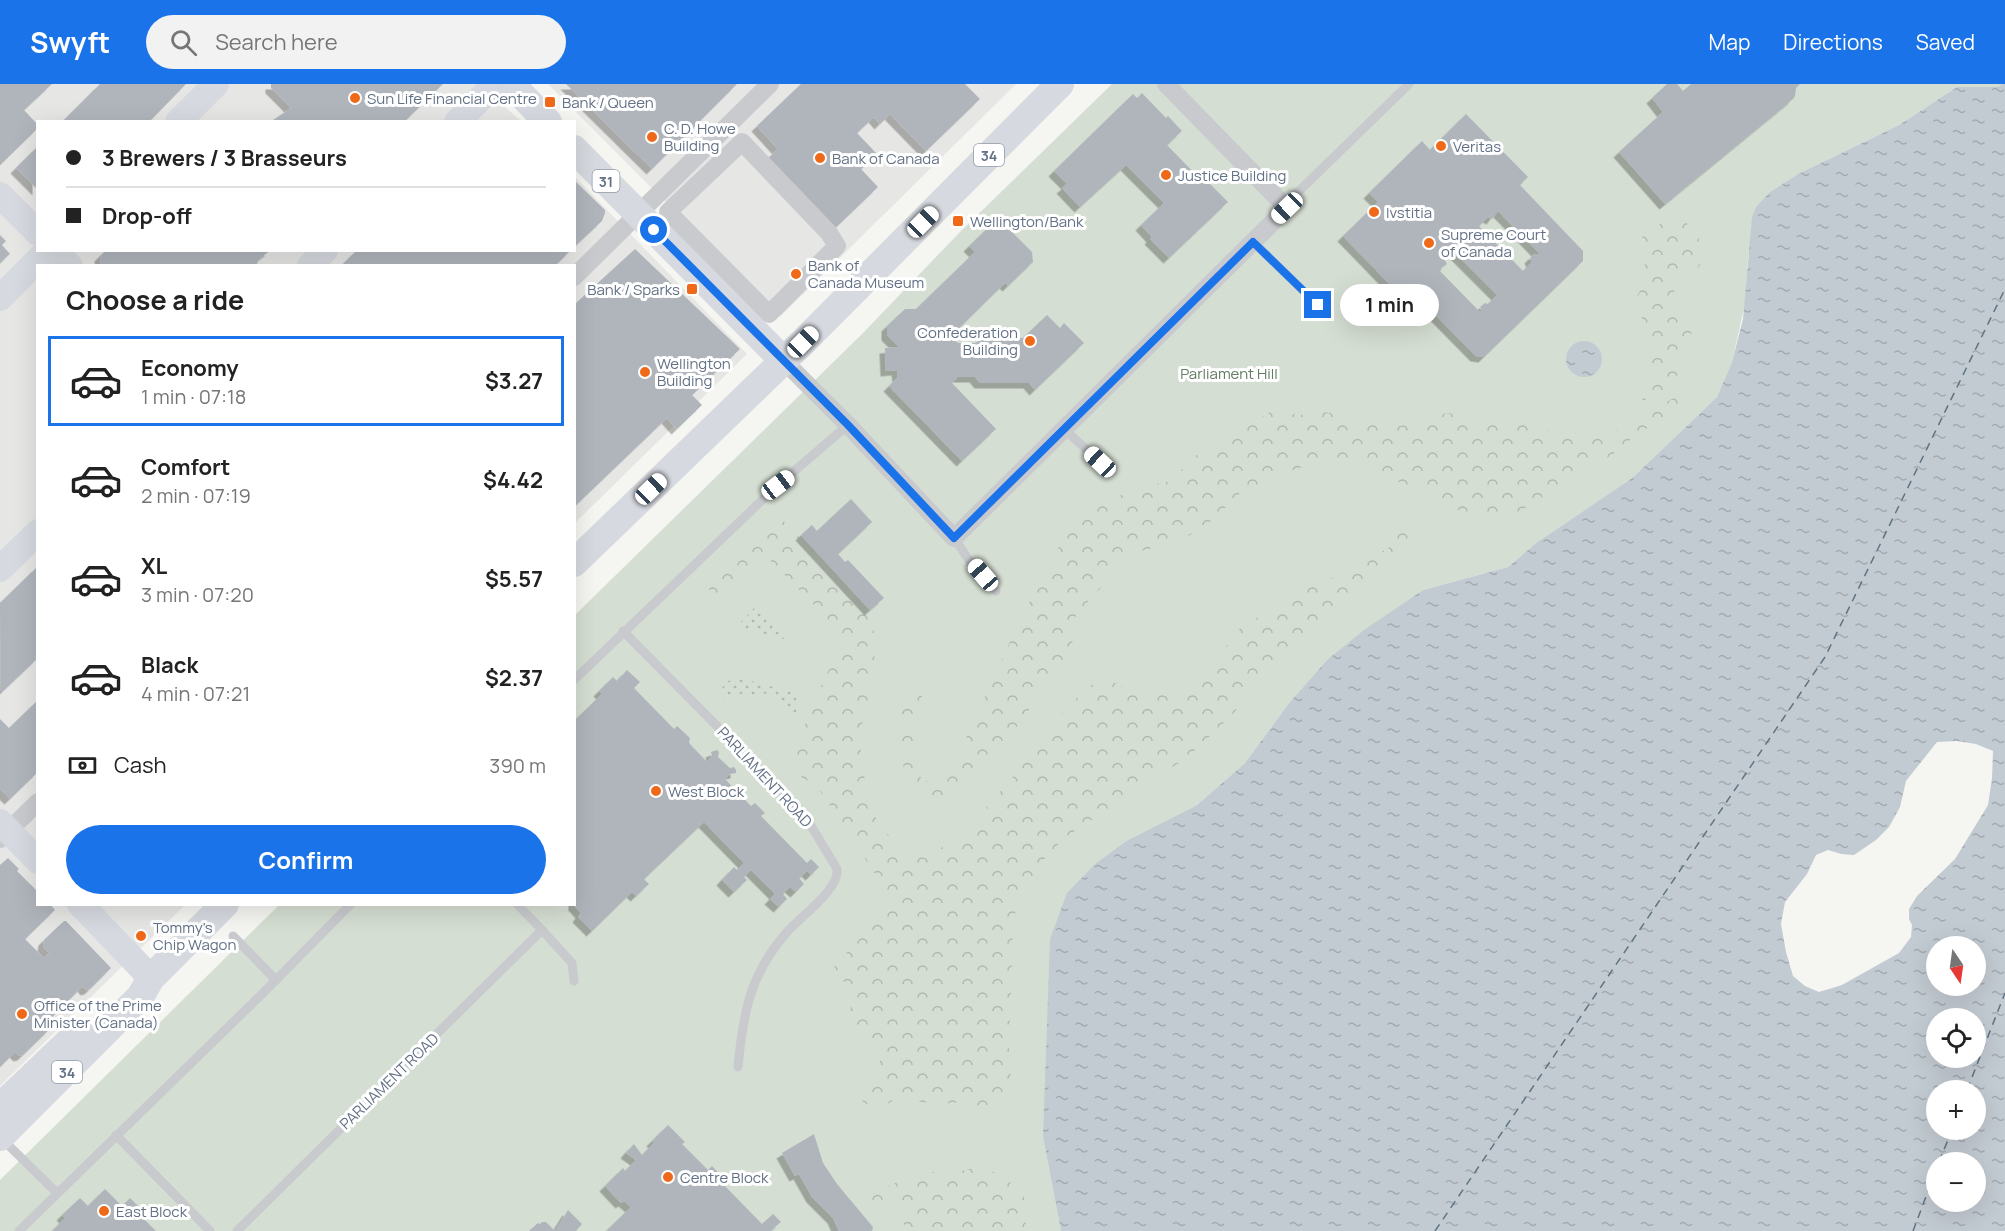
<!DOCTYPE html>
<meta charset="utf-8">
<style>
:root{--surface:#fff;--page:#f2f2f2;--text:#222;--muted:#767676;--line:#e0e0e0;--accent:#1a73e8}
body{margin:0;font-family:Manrope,sans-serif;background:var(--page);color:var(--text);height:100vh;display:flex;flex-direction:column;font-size:22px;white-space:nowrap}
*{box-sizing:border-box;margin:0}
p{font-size:20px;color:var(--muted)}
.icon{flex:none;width:33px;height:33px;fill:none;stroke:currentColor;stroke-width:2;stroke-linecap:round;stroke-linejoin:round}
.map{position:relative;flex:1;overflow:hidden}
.side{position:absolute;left:36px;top:180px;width:540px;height:642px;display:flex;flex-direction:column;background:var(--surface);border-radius:0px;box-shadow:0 6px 24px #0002}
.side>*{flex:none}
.hud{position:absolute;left:36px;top:36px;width:540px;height:132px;border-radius:0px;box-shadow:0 6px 24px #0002;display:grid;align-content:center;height:132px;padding:0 30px;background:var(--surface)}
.needle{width:39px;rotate:167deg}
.buttons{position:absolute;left:1926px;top:852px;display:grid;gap:12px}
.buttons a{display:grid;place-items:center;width:60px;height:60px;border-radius:50%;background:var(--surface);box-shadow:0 6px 24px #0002;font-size:30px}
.end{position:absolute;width:27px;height:27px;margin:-14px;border:8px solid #1a73e8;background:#fff;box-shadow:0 0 0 3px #fff}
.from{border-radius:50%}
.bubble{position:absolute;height:42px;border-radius:21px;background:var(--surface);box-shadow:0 6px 24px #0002;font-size:20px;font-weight:700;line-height:42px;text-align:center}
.car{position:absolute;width:18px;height:36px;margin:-18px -9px;border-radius:8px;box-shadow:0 0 4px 2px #0007;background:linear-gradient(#fff 24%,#345 0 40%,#fff 0 76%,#345 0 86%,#fff 0)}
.hud b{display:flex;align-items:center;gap:21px;height:57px;font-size:22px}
.hud b+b{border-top:2px solid var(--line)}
.hud i{width:15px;height:15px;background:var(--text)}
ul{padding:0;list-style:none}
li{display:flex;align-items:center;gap:18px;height:90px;margin:0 12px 9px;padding:0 18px;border:3px solid transparent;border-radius:0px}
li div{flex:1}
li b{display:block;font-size:22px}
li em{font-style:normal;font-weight:700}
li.current{border-color:var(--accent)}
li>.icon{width:54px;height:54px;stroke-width:1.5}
h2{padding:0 30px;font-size:27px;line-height:72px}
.pay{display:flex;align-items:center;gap:15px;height:66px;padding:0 30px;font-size:22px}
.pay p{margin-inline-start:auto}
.primary-button{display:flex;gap:12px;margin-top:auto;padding:12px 30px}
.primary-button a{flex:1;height:69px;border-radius:36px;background:var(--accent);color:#fff;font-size:24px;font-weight:700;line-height:69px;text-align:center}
header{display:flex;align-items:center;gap:36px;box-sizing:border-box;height:84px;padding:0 30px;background:var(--accent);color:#fff}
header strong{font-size:28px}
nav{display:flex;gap:33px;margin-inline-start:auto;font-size:21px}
.search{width:420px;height:54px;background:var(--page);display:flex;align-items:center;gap:15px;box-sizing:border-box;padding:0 21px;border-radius:33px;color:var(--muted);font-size:22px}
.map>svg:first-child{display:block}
.built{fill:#e6e6e5}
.green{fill:#d5ded3}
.forest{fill:url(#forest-crowns)}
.garden{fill:url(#garden-dots)}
.water{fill:url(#water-ripples);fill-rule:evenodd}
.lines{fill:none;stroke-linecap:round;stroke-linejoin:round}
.ferry{stroke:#5f7382;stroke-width:1.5;stroke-dasharray:8 6;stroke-linecap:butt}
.building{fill:#b0b5bc;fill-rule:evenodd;filter:url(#shadow)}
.lane{stroke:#c8cace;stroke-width:9}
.street{stroke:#c8cace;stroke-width:18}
.secondary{stroke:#d6d9df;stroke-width:26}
.primary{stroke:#d6d9df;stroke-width:28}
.route{stroke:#1a73e8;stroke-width:8}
.poi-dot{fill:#ef6919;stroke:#fff;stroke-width:2}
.labels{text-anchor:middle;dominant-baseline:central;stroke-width:6;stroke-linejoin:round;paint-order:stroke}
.shield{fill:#fff;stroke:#929caa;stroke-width:1.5}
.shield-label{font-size:14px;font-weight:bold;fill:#637185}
.poi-label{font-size:15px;fill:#637185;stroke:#fff;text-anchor:start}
.park-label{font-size:15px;fill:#637c62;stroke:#fff}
.street-label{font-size:15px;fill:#637185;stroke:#fff}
</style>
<header>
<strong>Swyft</strong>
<div class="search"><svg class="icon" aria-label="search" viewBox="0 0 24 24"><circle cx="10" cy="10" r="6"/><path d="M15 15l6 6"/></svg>Search here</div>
<nav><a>Map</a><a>Directions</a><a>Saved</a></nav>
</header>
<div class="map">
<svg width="2005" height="1147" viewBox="0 0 2005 1147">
<defs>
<pattern id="forest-crowns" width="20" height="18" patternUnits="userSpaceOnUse" patternTransform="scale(1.5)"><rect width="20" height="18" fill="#d5ded3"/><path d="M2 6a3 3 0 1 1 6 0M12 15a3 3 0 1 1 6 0" fill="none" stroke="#b0b8b1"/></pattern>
<pattern id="garden-dots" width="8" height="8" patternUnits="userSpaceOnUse" patternTransform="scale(1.5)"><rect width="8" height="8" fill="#d5ded3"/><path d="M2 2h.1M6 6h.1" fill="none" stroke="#b0b8b1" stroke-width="1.8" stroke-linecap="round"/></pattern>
<pattern id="water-ripples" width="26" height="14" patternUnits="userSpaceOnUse" patternTransform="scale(1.5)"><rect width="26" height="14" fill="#c3cbd2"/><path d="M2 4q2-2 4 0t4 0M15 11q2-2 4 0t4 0" fill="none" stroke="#a2a9b0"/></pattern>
<filter id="shadow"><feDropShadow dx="-5.5" dy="5.5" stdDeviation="0" flood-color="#0004"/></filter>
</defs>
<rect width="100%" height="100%" fill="#f5f6f2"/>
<g class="built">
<path d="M0 0H479L521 37 38 38V166H574L575 93 747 270 575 439 574 182H38V820L185 821 0 1002Z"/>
<path d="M548 0H1016L780 233Z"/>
</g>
<path class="green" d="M1112 0H2002L1997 3H1957L1899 41 1798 90 1770 108 1748 172 1746 215 1732 278 1717 313 1632 394 1536 459 1508 483 1423 506 1327 576 1289 619 1245 679 1197 721 1126 757 1096 779 1043 1053 1061 1147H0V1096L279 821 574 820 575 531 863 249 960 148Z"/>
<g class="forest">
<path d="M1666 137C1670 137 1677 136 1681 137 1696 141 1701 160 1706 173L1695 187 1680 195 1668 220 1688 229 1695 236C1693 247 1677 297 1671 303 1663 311 1651 314 1641 318 1648 304 1653 294 1652 279L1637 212C1649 195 1644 171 1642 150Z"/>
<path d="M1692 307 1697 308 1659 337 1636 351 1616 368 1567 400 1556 404 1515 431 1491 440 1469 431 1360 380 1319 378 1290 387 1241 408 1214 435 1190 451 1174 458 1134 469 1077 529C1071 543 1075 559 1069 571L1009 653 958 707 939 719 923 717 909 705 896 651 905 618 913 610 922 612 923 623 917 638V691C939 706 950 702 956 676L1024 527 1041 498 1051 473 1075 442 1096 423 1134 405 1170 397 1179 390 1188 377 1210 362 1243 346 1270 328 1303 331 1324 328 1401 342 1421 334 1443 330 1449 329 1476 339 1486 341 1534 333 1539 335 1545 345 1581 356 1603 354 1679 311Z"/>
<path d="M777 430 873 531 875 590 859 652 868 720 882 744 908 771 928 774 973 739 1030 673 1041 652 1083 607 1103 593 1131 607 1185 614 1192 610 1238 546 1306 502 1343 491 1393 461 1397 448 1403 443 1412 450V462L1407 471 1357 503 1253 594 1235 628 1188 673 1064 754 1038 782 1017 820 1013 841 1009 965 1011 990 1000 1016 981 1023 970 1017 942 1020 895 1015C883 1024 877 1023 863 1019L861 1007C884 979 885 980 869 947L853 942 848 904 834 883 879 833 887 808 815 699C808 697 803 696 799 690 784 667 834 578 845 553L768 474 718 522 714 518 706 497Z"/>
<path d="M980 1082C993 1087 1025 1103 1026 1120 1027 1134 1021 1130 1029 1147H907L893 1118H876L872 1116 873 1108 900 1097 904 1091 928 1087 948 1091Z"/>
</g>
<g class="garden">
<path d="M755 523 785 554 783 555 737 542Z"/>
<path d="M741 594 794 609 797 617 796 630 793 632 772 611 762 609 756 615C741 601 736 618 723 614L720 606 728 597Z"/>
</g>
<g class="water">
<path d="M2002 0H2005V1147H1061L1043 1053 1050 855 1067 809 1096 779 1126 757 1197 721 1245 679 1289 619 1327 576 1364 546 1423 506 1508 483 1536 459 1632 394 1717 313 1732 278 1743 235 1752 133 1756 123 1770 108 1798 90 1899 41 1957 3H1997ZM1957 657 1976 660 1993 667 1992 694 1988 721 1955 775 1917 812 1909 825V835L1912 841 1911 853 1899 869 1842 901 1819 908 1805 902 1793 892 1786 868 1781 840 1785 818 1807 790 1816 771 1828 766 1841 770 1854 771 1876 756 1889 743 1900 723 1906 697 1937 658ZM1936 862H1976V902H1936ZM1936 934H1976V974H1936ZM1936 1006H1976V1046H1936ZM1936 1078H1976V1118H1936Z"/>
<circle cx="1584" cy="275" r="18"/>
</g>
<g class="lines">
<g class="ferry">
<path d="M1967 1006 2005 909"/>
<path d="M1939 1078 1952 1046"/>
<path d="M1435 1147 1825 573 2005 205"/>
<path d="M1913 1147 1936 1086"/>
</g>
</g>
<g class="building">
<path d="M0 0H52L24 26 38 41V44L2 79 0 77Z"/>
<path d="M100 0H186L149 38H62Z"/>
<path d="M271 0H443L404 38H270L291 24 271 4Z"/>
<path d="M566 0H737L652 85Z"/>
<path d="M801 0H965L980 15 926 67 890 30 880 40 874 33 857 49 877 70 861 85 878 103 830 149 763 79 778 65 757 42Z"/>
<path d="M1667 0H1677L1683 7 1691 0H1800L1796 4 1795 12 1793 15 1665 120 1619 68 1663 28 1652 14Z"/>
<path d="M1142 9 1166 34 1168 32 1182 47 1167 61 1204 99 1206 96 1228 118 1169 174 1150 155 1152 153 1141 141 1164 119 1126 81 1080 123 1062 104 1067 100 1054 87 1133 10 1137 14Z"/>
<path d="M1466 30 1528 93 1520 101 1583 167V177L1484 273 1476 272 1412 207 1404 215 1343 152 1378 118 1369 109 1422 57 1430 66ZM1498 127 1540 170H1534L1530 174 1532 178 1523 187 1479 142 1488 133 1492 135ZM1453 167 1497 211 1488 220 1485 219 1480 223 1482 226 1480 228 1439 186 1447 180 1444 175Z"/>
<path d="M38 62V106L16 84Z"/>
<path d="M574 96 605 126V129L602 137 574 163Z"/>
<path d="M994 138 1002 146 1006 142 1032 168 1033 178 1008 202 1005 199 950 253 958 259H976L982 253 1023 254 1047 231 1060 244 1064 239 1084 259 1035 306 1029 299H980L975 293H958L952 299 996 345 962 377 889 302 898 293 897 286 886 287 885 264 899 263 887 251V242L905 225H916L975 168 969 162Z"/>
<path d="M0 151 6 157 2 161 10 170 0 179Z"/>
<path d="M635 165 740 265 692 311 702 321 677 345 667 334 574 423V221Z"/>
<path d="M106 166H271L259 175 256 182H101L100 172Z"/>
<path d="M357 166H571L555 182H341Z"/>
<path d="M851 415 872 438 838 470 845 478 848 476 884 514 870 526 801 451 812 441 817 447Z"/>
<path d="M38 482V574L1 609 0 519Z"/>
<path d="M627 586 640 598 634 604 674 645 677 642 690 654 689 659 707 678 712 672 711 668 717 666 719 668 718 673 730 684 734 683 736 686V689L730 690 725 695 751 722 755 719 765 729 761 732 807 779 811 775 819 783 811 791 807 787 799 794 804 800 796 808 790 803 783 810 787 815 779 823 770 815 775 810 751 786 744 793 747 796 734 808 722 796 734 783 737 786 744 779 704 738 644 795 649 800 636 812 632 808 592 847 578 833 581 829 573 820H574V637L602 610 599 607 613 593 617 597Z"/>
<path d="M38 616V688L10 715 0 705V635L9 644Z"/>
<path d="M8 774 19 785 17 787 38 808V820H50L55 826 25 855 44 874 49 869 43 862 44 856 64 837H66L111 884 90 905 86 906 83 902 46 939 50 945 23 971 19 972 15 968 0 983V781Z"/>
<path d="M668 1041 685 1058 682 1060 708 1086 712 1082 727 1098 724 1101 762 1140 773 1130 781 1138 770 1147H606L631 1123 624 1117 621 1119 605 1102 623 1084 625 1087 636 1076 626 1069 632 1062 634 1060 642 1071 654 1059 652 1057Z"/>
<path d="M814 1050 823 1079 837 1100 873 1143 872 1147H839L833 1134 812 1113 799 1090 795 1092 782 1069Z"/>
<path d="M105 1105 122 1122 130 1114 147 1131 143 1134 156 1147H52L65 1134 62 1131 80 1114 88 1122Z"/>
<path d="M568 1126 582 1140 576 1147H555Z"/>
<path d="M542 1138H546L555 1147H529L538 1139 540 1140Z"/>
</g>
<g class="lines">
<g class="lane">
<path d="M1287 124 1296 110 1409 0"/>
<path d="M1253 158 1326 229"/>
<path d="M1064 345 1109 386"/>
<path d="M954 454 969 476 996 507"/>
<path d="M623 547 799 725 807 735 837 785C840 805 800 833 787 848 750 890 743 929 738 983"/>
<path d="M574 596 778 401 848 341"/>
<path d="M542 846 572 879 574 897"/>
<path d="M233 852 276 896"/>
<path d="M116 1051 210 1147"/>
<path d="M3 1056 57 1109"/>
<path d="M19 1147 262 910 351 820"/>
<path d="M237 1147 542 846 517 820"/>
</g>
<g class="street">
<path d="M742 58 829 149 837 162 769 230 668 128Z"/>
<path d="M574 193 770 0"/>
<path d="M784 277 848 341 954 454 1287 124 1166 0"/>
<path d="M0 755 38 718"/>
</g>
<g class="secondary">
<path d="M178 38 216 0"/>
<path d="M457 38 495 0"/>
<path d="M0 111 38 149"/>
<path d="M54 166 70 182"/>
<path d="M310 182 325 166"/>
<path d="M0 214 48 166"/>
<path d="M0 485 38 448"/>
<path d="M0 738 38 777"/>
<path d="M80 820 151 894"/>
</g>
<g class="primary">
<path d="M511 0 548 38"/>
<path d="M574 65 784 277"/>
<path d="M574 479 803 258 1060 0"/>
<path d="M0 1023 79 948"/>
<path d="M0 1053 140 913 151 894 225 820"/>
</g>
</g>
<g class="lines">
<path class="route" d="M654 146 848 341 954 454 1253 158 1318 221"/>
</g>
<g class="poi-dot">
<circle cx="355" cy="14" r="6"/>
<rect x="544" y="12" width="12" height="12" rx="3"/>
<circle cx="652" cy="53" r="6"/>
<circle cx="1441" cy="62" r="6"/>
<circle cx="820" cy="74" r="6"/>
<circle cx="1166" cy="91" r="6"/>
<circle cx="1374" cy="128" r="6"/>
<rect x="952" y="131" width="12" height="12" rx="3"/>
<circle cx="1429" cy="159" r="6"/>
<circle cx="796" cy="190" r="6"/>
<rect x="686" y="199" width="12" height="12" rx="3"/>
<circle cx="1030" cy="257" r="6"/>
<circle cx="645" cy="288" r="6"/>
<circle cx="656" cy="707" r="6"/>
<circle cx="141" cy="852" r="6"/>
<circle cx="22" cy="930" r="6"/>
<circle cx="668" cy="1093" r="6"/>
<circle cx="104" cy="1127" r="6"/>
</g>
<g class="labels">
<g class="shield">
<rect x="974" y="60" width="30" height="22" rx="4.5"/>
<rect x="592.5" y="86" width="27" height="22" rx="4.5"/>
<rect x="52" y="977" width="30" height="22" rx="4.5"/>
</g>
<g class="shield-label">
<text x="989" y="71">34</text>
<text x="606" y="97">31</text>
<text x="67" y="988">34</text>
</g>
<g class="poi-label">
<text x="367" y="14">Sun Life Financial Centre</text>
<text x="562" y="18">Bank / Queen</text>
<text x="664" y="44">C. D. Howe<tspan x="664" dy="17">Building</tspan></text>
<text x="1453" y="62">Veritas</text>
<text x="832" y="74">Bank of Canada</text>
<text x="1178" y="91">Justice Building</text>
<text x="1386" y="128">Ivstitia</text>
<text x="970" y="137">Wellington/Bank</text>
<text x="1441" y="150">Supreme Court<tspan x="1441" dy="17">of Canada</tspan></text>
<text x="808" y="181">Bank of<tspan x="808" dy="17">Canada Museum</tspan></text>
<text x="680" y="205" text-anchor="end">Bank / Sparks</text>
<text x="1018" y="248" text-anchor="end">Confederation<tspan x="1018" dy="17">Building</tspan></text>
<text x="657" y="279">Wellington<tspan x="657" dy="17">Building</tspan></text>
<text x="668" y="707">West Block</text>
<text x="153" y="843">Tommy's<tspan x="153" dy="17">Chip Wagon</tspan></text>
<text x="34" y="921">Office of the Prime<tspan x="34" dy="17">Minister (Canada)</tspan></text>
<text x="680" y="1093">Centre Block</text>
<text x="116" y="1127">East Block</text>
</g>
<g class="park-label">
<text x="1229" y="289">Parliament Hill</text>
</g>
<g class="street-label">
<text transform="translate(765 693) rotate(47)">PARLIAMENT ROAD</text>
<text transform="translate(389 997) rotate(-44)">PARLIAMENT ROAD</text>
</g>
</g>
</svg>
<div class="buttons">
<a><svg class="needle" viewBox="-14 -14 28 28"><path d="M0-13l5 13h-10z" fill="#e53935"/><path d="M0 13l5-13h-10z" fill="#767676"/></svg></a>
<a><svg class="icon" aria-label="locate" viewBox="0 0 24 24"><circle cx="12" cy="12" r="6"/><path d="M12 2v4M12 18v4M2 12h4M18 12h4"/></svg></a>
<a>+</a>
<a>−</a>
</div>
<i class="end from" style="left:654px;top:146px"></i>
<i class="end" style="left:1318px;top:221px"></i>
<div class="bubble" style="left:1340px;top:200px;width:99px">1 min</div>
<i class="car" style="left:1287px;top:124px;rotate:226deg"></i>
<i class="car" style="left:923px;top:138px;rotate:45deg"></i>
<i class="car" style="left:803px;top:258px;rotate:45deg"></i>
<i class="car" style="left:1100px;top:378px;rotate:313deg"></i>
<i class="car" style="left:778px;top:401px;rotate:53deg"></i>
<i class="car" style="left:651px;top:405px;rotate:46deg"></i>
<i class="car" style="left:983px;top:491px;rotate:319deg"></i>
<div class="hud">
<b><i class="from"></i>3 Brewers / 3 Brasseurs</b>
<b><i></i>Drop-off</b>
</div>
<section class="side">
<h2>Choose a ride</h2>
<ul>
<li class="current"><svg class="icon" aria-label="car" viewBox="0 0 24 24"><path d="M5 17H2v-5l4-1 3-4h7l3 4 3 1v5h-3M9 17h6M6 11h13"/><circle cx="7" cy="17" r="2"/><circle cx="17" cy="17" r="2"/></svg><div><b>Economy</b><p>1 min · 07:18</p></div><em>$3.27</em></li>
<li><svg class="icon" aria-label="car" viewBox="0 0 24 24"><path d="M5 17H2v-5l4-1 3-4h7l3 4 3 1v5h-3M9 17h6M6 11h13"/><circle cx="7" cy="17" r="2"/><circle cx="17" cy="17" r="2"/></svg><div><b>Comfort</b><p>2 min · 07:19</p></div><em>$4.42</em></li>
<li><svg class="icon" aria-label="car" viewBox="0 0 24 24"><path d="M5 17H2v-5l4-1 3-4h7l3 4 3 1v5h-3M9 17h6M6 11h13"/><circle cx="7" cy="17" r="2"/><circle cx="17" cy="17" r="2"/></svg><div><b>XL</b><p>3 min · 07:20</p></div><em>$5.57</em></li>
<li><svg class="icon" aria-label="car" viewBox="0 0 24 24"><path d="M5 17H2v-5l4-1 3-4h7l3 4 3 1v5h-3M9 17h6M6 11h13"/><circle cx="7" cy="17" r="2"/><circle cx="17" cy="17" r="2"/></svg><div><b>Black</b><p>4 min · 07:21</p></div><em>$2.37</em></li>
</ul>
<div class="pay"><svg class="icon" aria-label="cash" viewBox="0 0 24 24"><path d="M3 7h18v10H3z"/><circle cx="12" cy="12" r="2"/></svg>Cash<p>390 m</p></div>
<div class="primary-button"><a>Confirm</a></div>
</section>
</div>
